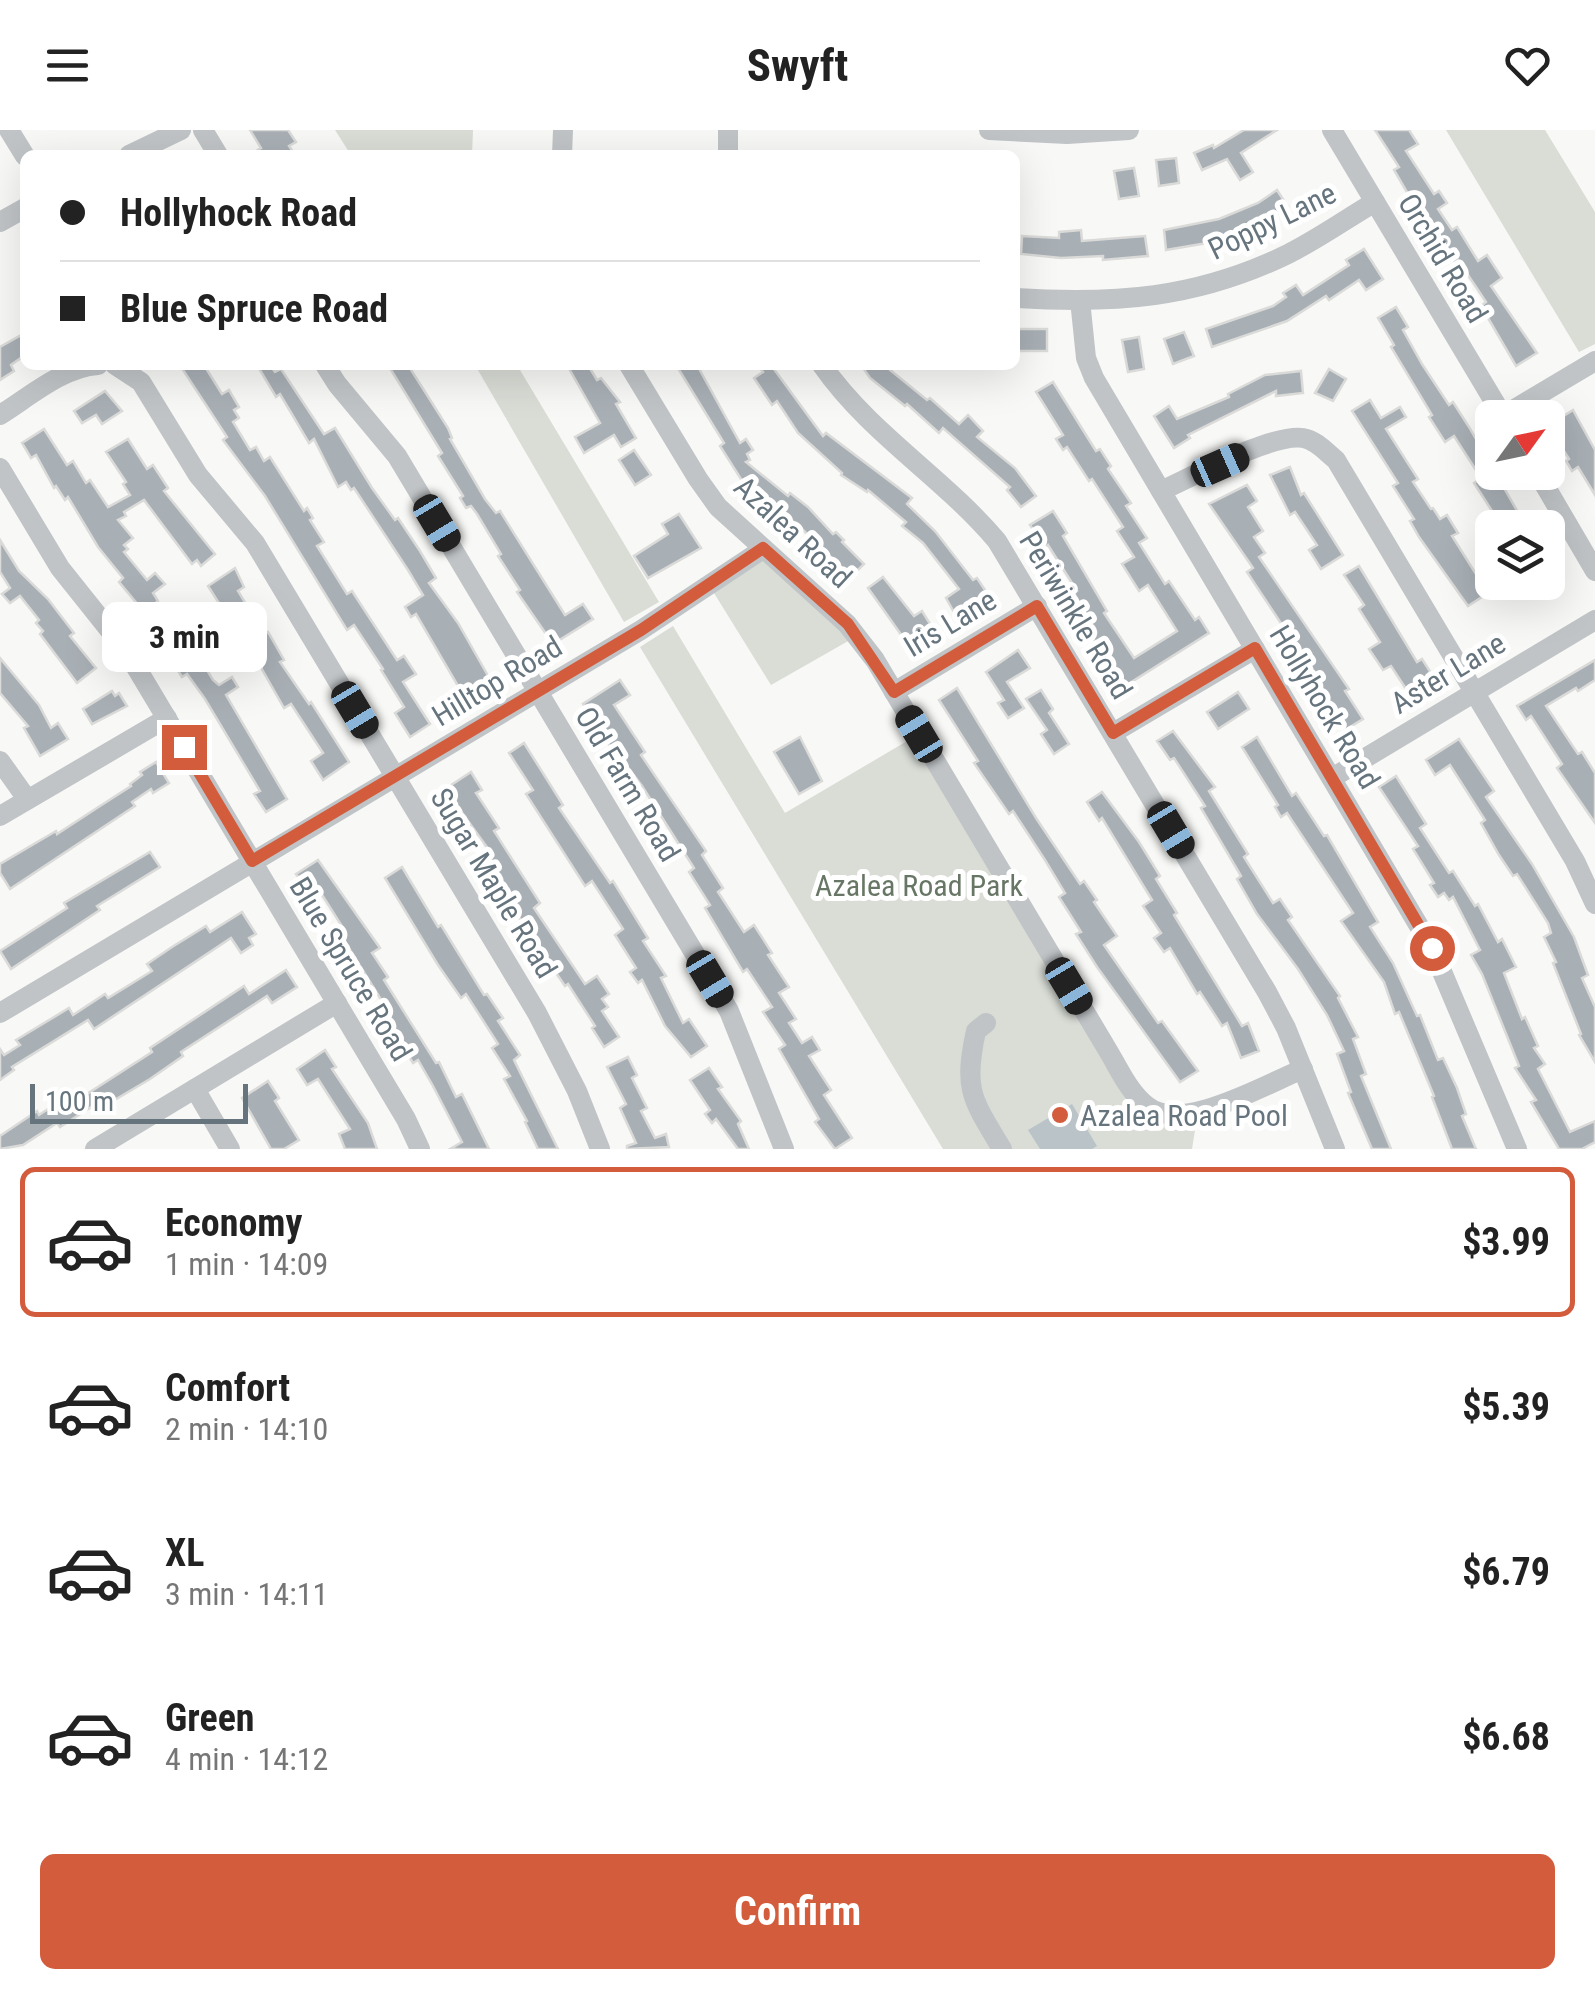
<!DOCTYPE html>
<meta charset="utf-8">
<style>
:root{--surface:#fff;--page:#f2f2f2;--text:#222;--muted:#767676;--line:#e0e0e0;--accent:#d35c3c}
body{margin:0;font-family:"Roboto Condensed",sans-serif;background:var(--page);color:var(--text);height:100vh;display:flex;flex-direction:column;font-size:38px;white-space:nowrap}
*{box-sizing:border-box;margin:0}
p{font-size:32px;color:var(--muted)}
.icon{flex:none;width:55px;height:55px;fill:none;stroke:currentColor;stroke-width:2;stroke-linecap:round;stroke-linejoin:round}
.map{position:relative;height:1019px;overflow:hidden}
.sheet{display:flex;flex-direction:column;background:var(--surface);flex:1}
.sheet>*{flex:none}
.guide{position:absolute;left:20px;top:20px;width:1000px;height:220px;border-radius:15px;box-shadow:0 10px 40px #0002;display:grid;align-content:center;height:220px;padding:0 40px;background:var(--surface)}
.needle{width:65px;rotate:57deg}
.controls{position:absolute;left:1475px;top:270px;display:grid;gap:20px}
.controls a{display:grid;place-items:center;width:90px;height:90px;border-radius:15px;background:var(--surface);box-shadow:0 10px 40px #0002;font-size:50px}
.scale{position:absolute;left:30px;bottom:25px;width:218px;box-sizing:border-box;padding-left:10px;border:5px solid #66747e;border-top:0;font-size:28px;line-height:35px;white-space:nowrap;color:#66747e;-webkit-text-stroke:8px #fff;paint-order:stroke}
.end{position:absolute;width:45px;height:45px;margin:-22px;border:12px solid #d35c3c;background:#fff;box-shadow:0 0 0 5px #fff}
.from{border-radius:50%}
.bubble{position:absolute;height:70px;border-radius:15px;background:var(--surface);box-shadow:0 10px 40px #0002;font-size:32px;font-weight:700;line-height:70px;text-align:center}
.car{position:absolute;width:30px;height:60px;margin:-30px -15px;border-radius:12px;box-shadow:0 0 8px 2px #0007;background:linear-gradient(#222 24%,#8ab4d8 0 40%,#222 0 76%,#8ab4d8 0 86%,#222 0)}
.guide b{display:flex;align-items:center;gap:35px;height:95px;font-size:38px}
.guide b+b{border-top:2px solid var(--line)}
.guide i{width:25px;height:25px;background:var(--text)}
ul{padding:18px 0 0;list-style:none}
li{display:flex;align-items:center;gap:30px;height:150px;margin:0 20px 15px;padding:0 20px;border:5px solid transparent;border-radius:15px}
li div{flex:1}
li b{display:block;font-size:38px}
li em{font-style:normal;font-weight:700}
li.active{border-color:var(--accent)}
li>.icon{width:90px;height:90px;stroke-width:1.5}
.action{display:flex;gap:20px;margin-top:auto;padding:20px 40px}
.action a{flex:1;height:115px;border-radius:15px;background:var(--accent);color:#fff;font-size:40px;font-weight:700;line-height:115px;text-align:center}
header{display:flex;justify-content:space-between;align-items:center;height:130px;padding:0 40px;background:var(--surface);font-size:45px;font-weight:700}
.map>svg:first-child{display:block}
.green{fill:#d9ddd6}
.water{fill:#bac4c8}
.building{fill:#a8afb5;stroke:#dadad9;stroke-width:2.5}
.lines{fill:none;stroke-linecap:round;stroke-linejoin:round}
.minor{stroke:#c0c4c7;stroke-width:20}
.route{stroke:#d35c3c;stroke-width:12}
.poi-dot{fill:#d35c3c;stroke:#fff;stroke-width:4}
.labels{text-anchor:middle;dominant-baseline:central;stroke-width:10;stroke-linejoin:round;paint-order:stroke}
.street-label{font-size:30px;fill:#66747e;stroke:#fff}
.park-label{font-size:30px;fill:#687765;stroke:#fff}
.poi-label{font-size:30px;fill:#66747e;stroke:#fff;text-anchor:start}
</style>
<header><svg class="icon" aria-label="menu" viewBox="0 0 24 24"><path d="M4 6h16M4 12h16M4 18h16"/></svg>Swyft<svg class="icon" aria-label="heart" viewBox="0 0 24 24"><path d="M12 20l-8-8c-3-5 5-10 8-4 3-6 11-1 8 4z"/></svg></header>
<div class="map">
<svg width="1595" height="1019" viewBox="0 0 1595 1019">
<rect width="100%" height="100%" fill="#f8f8f6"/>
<g class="green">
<path d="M335 0H473L472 25H351Z"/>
<path d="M1446 0H1545L1595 82V214L1579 222Z"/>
<path d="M475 235H517L659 472 624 492Z"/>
<path d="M763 419 857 506 771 555 709 455Z"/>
<path d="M673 496 785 683 919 604 1142 972 1198 982 1192 1019H943L640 517Z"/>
</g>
<path class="water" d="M1072 974 1097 1016 1092 1019H1040L1028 1000Z"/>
<g class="building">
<path d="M250 0H288L296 12 289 16 295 25H249L261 18Z"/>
<path d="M1244 0H1277L1241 23 1253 42 1240 50 1227 29 1202 40 1194 23 1213 15 1214 18Z"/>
<path d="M1375 0H1409L1418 14 1406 21 1434 64 1439 61 1447 73 1438 79 1452 100 1457 97 1478 131 1487 125 1502 148 1491 156 1537 223 1516 236 1481 176 1486 172 1458 130 1455 132 1415 76 1394 40 1399 37Z"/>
<path d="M1176 28 1179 53 1159 56 1156 30Z"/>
<path d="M1134 38 1139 66 1119 69 1114 41Z"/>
<path d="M1277 60 1288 77 1271 89 1269 86 1213 112 1166 120 1164 100 1219 89 1258 73Z"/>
<path d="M1081 100 1082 111 1145 106 1148 126 1103 130V126L1061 128 1021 124 1022 106 1059 108V102Z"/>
<path d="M1364 119 1383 149 1366 160 1359 150 1329 170 1326 166 1287 191 1212 217 1206 199 1273 176 1286 167 1283 163 1296 155 1303 165 1349 135 1346 130Z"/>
<path d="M1396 177 1408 197 1403 200 1422 234 1449 275 1453 272 1469 297 1527 398H1503L1474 353 1481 348 1454 306 1445 312 1429 287 1432 285 1391 217 1394 215 1378 188Z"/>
<rect x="1015" y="199" width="32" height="22"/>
<path d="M1184 202 1194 226 1173 234 1164 209Z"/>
<path d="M25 203V225L11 235 14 241 0 250V217Z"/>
<path d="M1139 207 1144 239 1128 242 1122 210Z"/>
<path d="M191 235H204L222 264 229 260 239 277 234 280 239 288 233 292 250 320 256 317 264 331 270 327 304 381 307 378 313 388 310 390 324 412 317 416 347 464 352 461 397 530 404 526 416 544 403 552 430 594 410 607 395 583 404 577 381 540 383 539 354 495 347 500 265 366 223 310 227 307 183 240Z"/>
<path d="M257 235H270L275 242 281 239 324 304 335 298 372 358 395 390 398 388 420 421 436 448 429 453 458 493 491 551 465 568 416 484 411 487 405 477 423 465 408 440 354 358 351 360 346 352 338 357 314 309 309 313 280 264 276 267Z"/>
<path d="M388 235H408L448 298 452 308 450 309 485 369 496 383 500 381 565 485 583 474 593 489 553 514 517 462 520 460 498 426 501 424 477 384 471 376 466 378 460 368 463 366 438 326 442 323Z"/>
<path d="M567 235H588L597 250 601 248 620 272 616 274 636 308 621 317 614 305 584 323 575 307 600 293Z"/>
<path d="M676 235H697L740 313 746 309 753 320 747 324 750 330 746 332 788 366 790 363 808 377 833 404 836 402 844 410 842 412 864 434 851 447 799 396 746 357 720 316 724 313Z"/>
<path d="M758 235H771L823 306 826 303 912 368 907 374 935 401 973 450 977 448 987 463 955 484 946 468 959 459 923 413 902 396 906 392 868 360 867 362 841 345 842 343 798 303 777 271 772 275 754 248 763 242Z"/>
<path d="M861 235H884L927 270 930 268 959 294 968 285 983 301 977 307 1015 338 1036 366 1021 377 1007 360 1010 357 943 298 939 303 907 274 905 276 870 248Z"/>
<path d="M1329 239 1346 249 1333 271 1315 263Z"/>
<path d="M1301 241 1303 263 1276 266V261L1188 305 1190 308 1174 318 1154 286 1169 276 1177 289 1229 267 1228 264 1265 245Z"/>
<path d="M1053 252 1096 321 1100 319 1111 336 1108 339 1131 373 1126 376 1147 408 1139 413 1165 454 1169 451 1195 490 1199 487 1209 503 1125 556 1088 501 1093 498 1074 463 1077 461 1048 415 1045 418 1030 395 1053 381 1067 403 1063 406 1107 481 1104 483 1134 528 1177 501 1148 455 1139 461 1122 434 1134 427 1117 401 1123 397 1092 349 1089 351 1067 317 1063 320 1056 309 1063 305 1036 262Z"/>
<path d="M105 261 122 281 102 294 96 285 82 293 74 281Z"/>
<path d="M1370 270 1381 288 1400 277 1406 287 1386 299 1418 349 1413 352 1431 379 1433 378 1440 389 1447 385 1458 403 1452 406 1488 463 1468 476 1419 407 1410 391 1414 389 1393 356 1398 353 1352 281Z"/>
<path d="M1573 280 1595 320V365L1578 337 1572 341 1566 331 1569 329 1548 296Z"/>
<path d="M44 299 67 335 73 331 86 353 90 350 108 377 130 365 123 354 126 352 106 322 128 309 147 339 153 335 168 358 164 361 215 424 201 436 197 430 192 434 144 370 124 382 126 386 118 390 133 408 124 415 128 419 124 422 147 450 155 443 165 454 153 463 158 471 153 475 161 486 166 483 173 494 183 488 204 524 199 527 213 550 219 555 232 547 238 557 226 565 287 669 266 682 254 664 260 661 205 569 187 544 182 547 141 483 144 482 119 452 123 448 98 417 68 367 65 370 56 356 54 358 36 325 31 328 22 313Z"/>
<path d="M634 320 651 345 635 355 619 330Z"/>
<path d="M1290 337 1301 365 1304 363 1343 425 1321 439 1309 420 1317 415 1295 382 1290 385 1270 345Z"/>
<path d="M1247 355 1257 371 1248 377 1263 401 1254 407 1265 423 1259 427 1349 559 1345 561 1363 589 1345 600 1314 543 1247 442 1253 438 1209 374Z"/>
<path d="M679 384 701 418 648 448 634 426 668 404 662 394Z"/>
<path d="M0 410 19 441 48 469 74 503 70 506 96 538 77 553 40 504 43 501 36 493 39 490 20 466 10 473 2 464 10 458 0 442Z"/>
<path d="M1359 436 1417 532 1422 529 1433 546 1408 562 1391 536 1383 540 1369 519 1380 512 1359 479 1364 475 1344 445Z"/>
<path d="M235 438 244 457 238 461 264 504 268 502 284 530 280 532 309 574 311 572 349 632 323 650 311 631 323 623 291 574 284 578 235 492 218 502 210 490 224 481 208 456Z"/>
<path d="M883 447 914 486 922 481 932 497 907 513 868 458Z"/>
<path d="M1018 520 1030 538 1007 552 1024 578 1008 588 998 573 1004 570 986 542Z"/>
<path d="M0 528 39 575 51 598 58 593 68 609 40 626 24 598 28 596 0 563Z"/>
<path d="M1595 530V550L1578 561 1576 558 1546 576 1578 624 1582 622 1595 643V693L1557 638 1562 634 1531 586 1526 590 1517 576Z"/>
<path d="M620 550 630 565 614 575 645 622 641 625 706 721 702 725 723 758 718 762 744 802 754 795 772 823 768 825 789 857 779 863 796 889 789 893 802 913 812 907 820 920 809 926 831 960 824 965 852 1008 835 1019 815 992 819 989 779 919 785 915 763 882 772 877 747 839 743 842 705 778 710 775 689 742 694 738 642 656 626 635 623 637 583 574Z"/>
<path d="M957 558 1036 688 1080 754 1084 751 1097 770 1094 772 1117 806 1104 815 1158 893 1162 891 1198 941 1180 952 1097 837 1076 804 1081 802 1059 767 1065 763 1045 730 1013 681 1009 684 974 633 978 631 939 570Z"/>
<path d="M1041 560 1053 579 1049 583 1069 614 1054 624 1041 604 1047 600 1026 569Z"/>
<path d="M112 561 115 566 119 563 127 576 92 594 83 579Z"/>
<path d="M1238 562 1249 579 1218 599 1207 582Z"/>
<path d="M1173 601 1215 657 1209 661 1248 724 1244 727 1273 773 1280 769 1292 787 1288 790 1340 866 1338 868 1358 907 1353 909 1366 944 1361 946 1391 1019H1372L1348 963 1351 962 1337 924 1344 921 1327 885 1298 839 1257 784 1237 749 1241 746 1201 678 1205 676 1174 628 1170 630 1157 611Z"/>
<path d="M800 607 822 651 799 664 774 622Z"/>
<path d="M1257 607 1292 666 1296 663 1324 706 1327 705 1378 792 1370 797 1393 833 1417 886 1420 885 1438 930 1443 928 1457 958 1466 984 1462 986 1476 1019H1452L1432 967 1434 966 1399 882 1395 884 1384 852 1341 791 1353 783 1287 683 1281 687 1275 677 1278 675 1242 617Z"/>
<path d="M1459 609 1494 661 1486 667 1532 734 1574 807 1588 845 1582 848 1595 877V932L1579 905 1581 904 1553 833 1556 832 1544 807 1551 803 1548 793 1517 744 1513 746 1499 725 1481 693 1485 690 1450 635 1435 645 1426 630Z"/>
<path d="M524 613 563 675 559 678 610 753 613 751 648 808 643 811 666 846 661 848 683 893 689 889 707 916 691 927 665 896 642 850 638 853 630 842 636 838 615 805 623 799 592 751 585 756 526 664 533 660 509 623Z"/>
<path d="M156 632 169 653 153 663 151 659 132 672 135 676 10 759 0 743V734L56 701 57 704 100 676 131 656 130 654 142 645 140 642Z"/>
<path d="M471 642 482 660 476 663 499 698 494 701 540 773 534 778 585 854 597 846 609 864 602 869 608 877 602 881 619 907 604 917 592 898 595 896 568 854 565 856 524 796 504 762 508 760 486 726 491 723 445 659Z"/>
<path d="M1396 646 1426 694 1420 698 1449 743 1453 741 1475 776 1478 774 1498 812 1502 809 1516 837 1504 843 1522 889 1525 887 1538 916 1534 918 1545 934 1538 939 1570 1002 1595 991V1012L1582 1019H1559L1531 972 1536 970 1515 938 1519 936 1482 844 1471 825 1480 820 1453 767 1449 770 1444 763 1438 767 1430 755 1434 753 1413 719 1418 716 1379 657Z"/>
<path d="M1102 662 1139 712 1160 746 1156 749 1177 783 1174 785 1242 896 1248 893 1259 921 1241 928 1227 893 1222 896 1200 862 1197 864 1170 818 1164 822 1154 808 1161 803 1143 776 1152 770 1102 688 1099 691 1087 672Z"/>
<path d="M150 722 160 737 97 776 100 780 11 839 0 821 67 778 64 773Z"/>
<path d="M318 730 380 818 372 823 388 847 384 850 436 933 439 932 456 967 462 964 489 1019H450L462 1012 433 956 418 930 413 933 377 874 382 871 340 804 345 801 319 760 311 765 296 744Z"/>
<path d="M402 737 438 797 441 795 484 865 487 864 503 888 498 891 520 925 514 930 558 1019H538L525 992 527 991 504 949 510 946 492 918 498 914 466 864 461 868 438 835 385 748Z"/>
<path d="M242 782 256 804 249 808 253 815 241 823 231 808 94 899 88 890 12 937 14 940 0 950V919L4 925 20 915 16 910 69 878 73 885 105 864 108 868 152 841 147 834 172 817 206 796 210 802Z"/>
<path d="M286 840 297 857 272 873 267 866 181 922 183 926 150 949 96 981 93 976 60 997 57 993 23 1015 0 1019V1006L37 981 39 985 71 964 76 971 152 922 150 918 244 856 249 864Z"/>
<path d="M325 920 336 937 332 939 368 993 377 1019H345L339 1004 350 999 318 949 307 955 297 939Z"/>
<path d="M628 927 637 945 632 948 647 978 641 981 655 1008 666 1004 669 1017 627 1019V1016L636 1013 620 978 626 974 607 937Z"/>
<path d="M709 938 722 957 718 959 741 991 738 994 749 1019H738L716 989 712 993 705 984 710 980 690 950Z"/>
<path d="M268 951 279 968 275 971 299 1010 284 1019H271L242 968Z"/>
</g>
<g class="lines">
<g class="minor">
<path d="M9 0 25 26"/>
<path d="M203 0 218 25"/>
<path d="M728 0V25"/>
<path d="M989 0 1067 4 1129 0"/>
<path d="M1332 0 1504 288"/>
<path d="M129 25 181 0"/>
<path d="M562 25 563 0"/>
<path d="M0 92 25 78"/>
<path d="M1015 168C1115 174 1196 169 1288 124 1318 109 1346 89 1375 72"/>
<path d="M1080 170 1086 228 1094 248 1432 818 1517 1019"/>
<path d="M115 235 141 252 198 345 255 413 537 883 577 961 600 1019"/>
<path d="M325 235 337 254 397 326 729 881 784 1019"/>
<path d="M629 235 698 349 718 377 847 494 875 530 1110 924C1120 941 1130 963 1147 976 1181 1004 1266 954 1303 939"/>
<path d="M822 235C870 304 943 347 997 411L1267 862 1286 898 1335 1019"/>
<path d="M0 285C29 267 63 237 98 235"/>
<path d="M1503 286 1595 231"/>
<path d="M0 338 60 438 127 522 406 989 420 1019"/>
<path d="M1537 342 1595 441"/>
<path d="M1161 361C1192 347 1272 303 1303 308 1316 310 1326 322 1336 330L1575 731 1595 774"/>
<path d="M894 562 1037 476"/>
<path d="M1113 603 1255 519"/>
<path d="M0 631 27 669"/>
<path d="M1332 648 1595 490"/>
<path d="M0 686 167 588"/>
<path d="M0 883 641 500 763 419"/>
<path d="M986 893 976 901C963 960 972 969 1002 1019"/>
<path d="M195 959 230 1019"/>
<path d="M95 1019 337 873"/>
</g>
</g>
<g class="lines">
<path class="route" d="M184 617 252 731 641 500 763 418 848 494 894 562 1037 476 1113 603 1255 518 1432 818"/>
</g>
<circle class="poi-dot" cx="1060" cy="985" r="10"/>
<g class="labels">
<g class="street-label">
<text transform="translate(1272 91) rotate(-26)">Poppy Lane</text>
<text transform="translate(1443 128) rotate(59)">Orchid Road</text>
<text transform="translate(793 402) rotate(43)">Azalea Road</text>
<text transform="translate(1076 485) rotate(59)">Periwinkle Road</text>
<text transform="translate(950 493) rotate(-31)">Iris Lane</text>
<text transform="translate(1448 543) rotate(-31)">Aster Lane</text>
<text transform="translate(497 551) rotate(-31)">Hilltop Road</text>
<text transform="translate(1325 577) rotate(59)">Hollyhock Road</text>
<text transform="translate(628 654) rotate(59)">Old Farm Road</text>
<text transform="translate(494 753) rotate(59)">Sugar Maple Road</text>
<text transform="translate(351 839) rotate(59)">Blue Spruce Road</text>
</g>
<g class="park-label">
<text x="919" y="755">Azalea Road Park</text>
</g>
<g class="poi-label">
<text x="1080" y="985">Azalea Road Pool</text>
</g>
</g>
</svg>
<div class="controls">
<a><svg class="needle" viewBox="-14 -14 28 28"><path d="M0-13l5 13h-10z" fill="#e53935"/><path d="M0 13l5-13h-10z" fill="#767676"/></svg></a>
<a><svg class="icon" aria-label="layers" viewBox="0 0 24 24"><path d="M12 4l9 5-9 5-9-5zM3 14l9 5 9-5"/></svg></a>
</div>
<div class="scale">100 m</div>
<i class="end from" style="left:1432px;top:818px"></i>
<i class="end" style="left:184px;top:617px"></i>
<div class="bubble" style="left:102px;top:472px;width:165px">3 min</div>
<i class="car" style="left:1220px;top:335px;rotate:66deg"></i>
<i class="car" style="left:437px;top:393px;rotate:149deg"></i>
<i class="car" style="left:355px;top:580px;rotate:149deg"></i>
<i class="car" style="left:919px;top:604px;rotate:329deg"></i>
<i class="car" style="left:1171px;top:700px;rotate:149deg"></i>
<i class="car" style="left:710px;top:849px;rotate:149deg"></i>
<i class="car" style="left:1069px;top:856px;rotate:149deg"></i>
<div class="guide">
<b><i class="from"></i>Hollyhock Road</b>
<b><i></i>Blue Spruce Road</b>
</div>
</div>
<section class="sheet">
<ul>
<li class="active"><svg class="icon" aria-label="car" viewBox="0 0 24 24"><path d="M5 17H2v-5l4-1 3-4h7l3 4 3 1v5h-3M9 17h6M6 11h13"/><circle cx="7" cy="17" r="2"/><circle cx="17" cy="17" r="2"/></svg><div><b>Economy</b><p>1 min · 14:09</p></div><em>$3.99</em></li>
<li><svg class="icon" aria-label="car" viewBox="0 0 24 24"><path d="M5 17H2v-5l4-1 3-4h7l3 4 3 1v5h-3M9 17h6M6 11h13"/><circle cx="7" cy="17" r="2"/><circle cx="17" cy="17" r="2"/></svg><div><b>Comfort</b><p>2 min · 14:10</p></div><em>$5.39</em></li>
<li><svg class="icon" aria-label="car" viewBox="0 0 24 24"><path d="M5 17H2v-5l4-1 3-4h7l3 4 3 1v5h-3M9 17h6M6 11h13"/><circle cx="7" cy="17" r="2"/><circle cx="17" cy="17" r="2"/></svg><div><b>XL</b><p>3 min · 14:11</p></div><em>$6.79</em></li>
<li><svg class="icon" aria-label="car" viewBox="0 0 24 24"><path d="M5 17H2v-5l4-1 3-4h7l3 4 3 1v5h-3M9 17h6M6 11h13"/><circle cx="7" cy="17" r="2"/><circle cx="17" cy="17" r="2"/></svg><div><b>Green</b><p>4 min · 14:12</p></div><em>$6.68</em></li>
</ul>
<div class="action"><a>Confirm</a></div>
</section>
